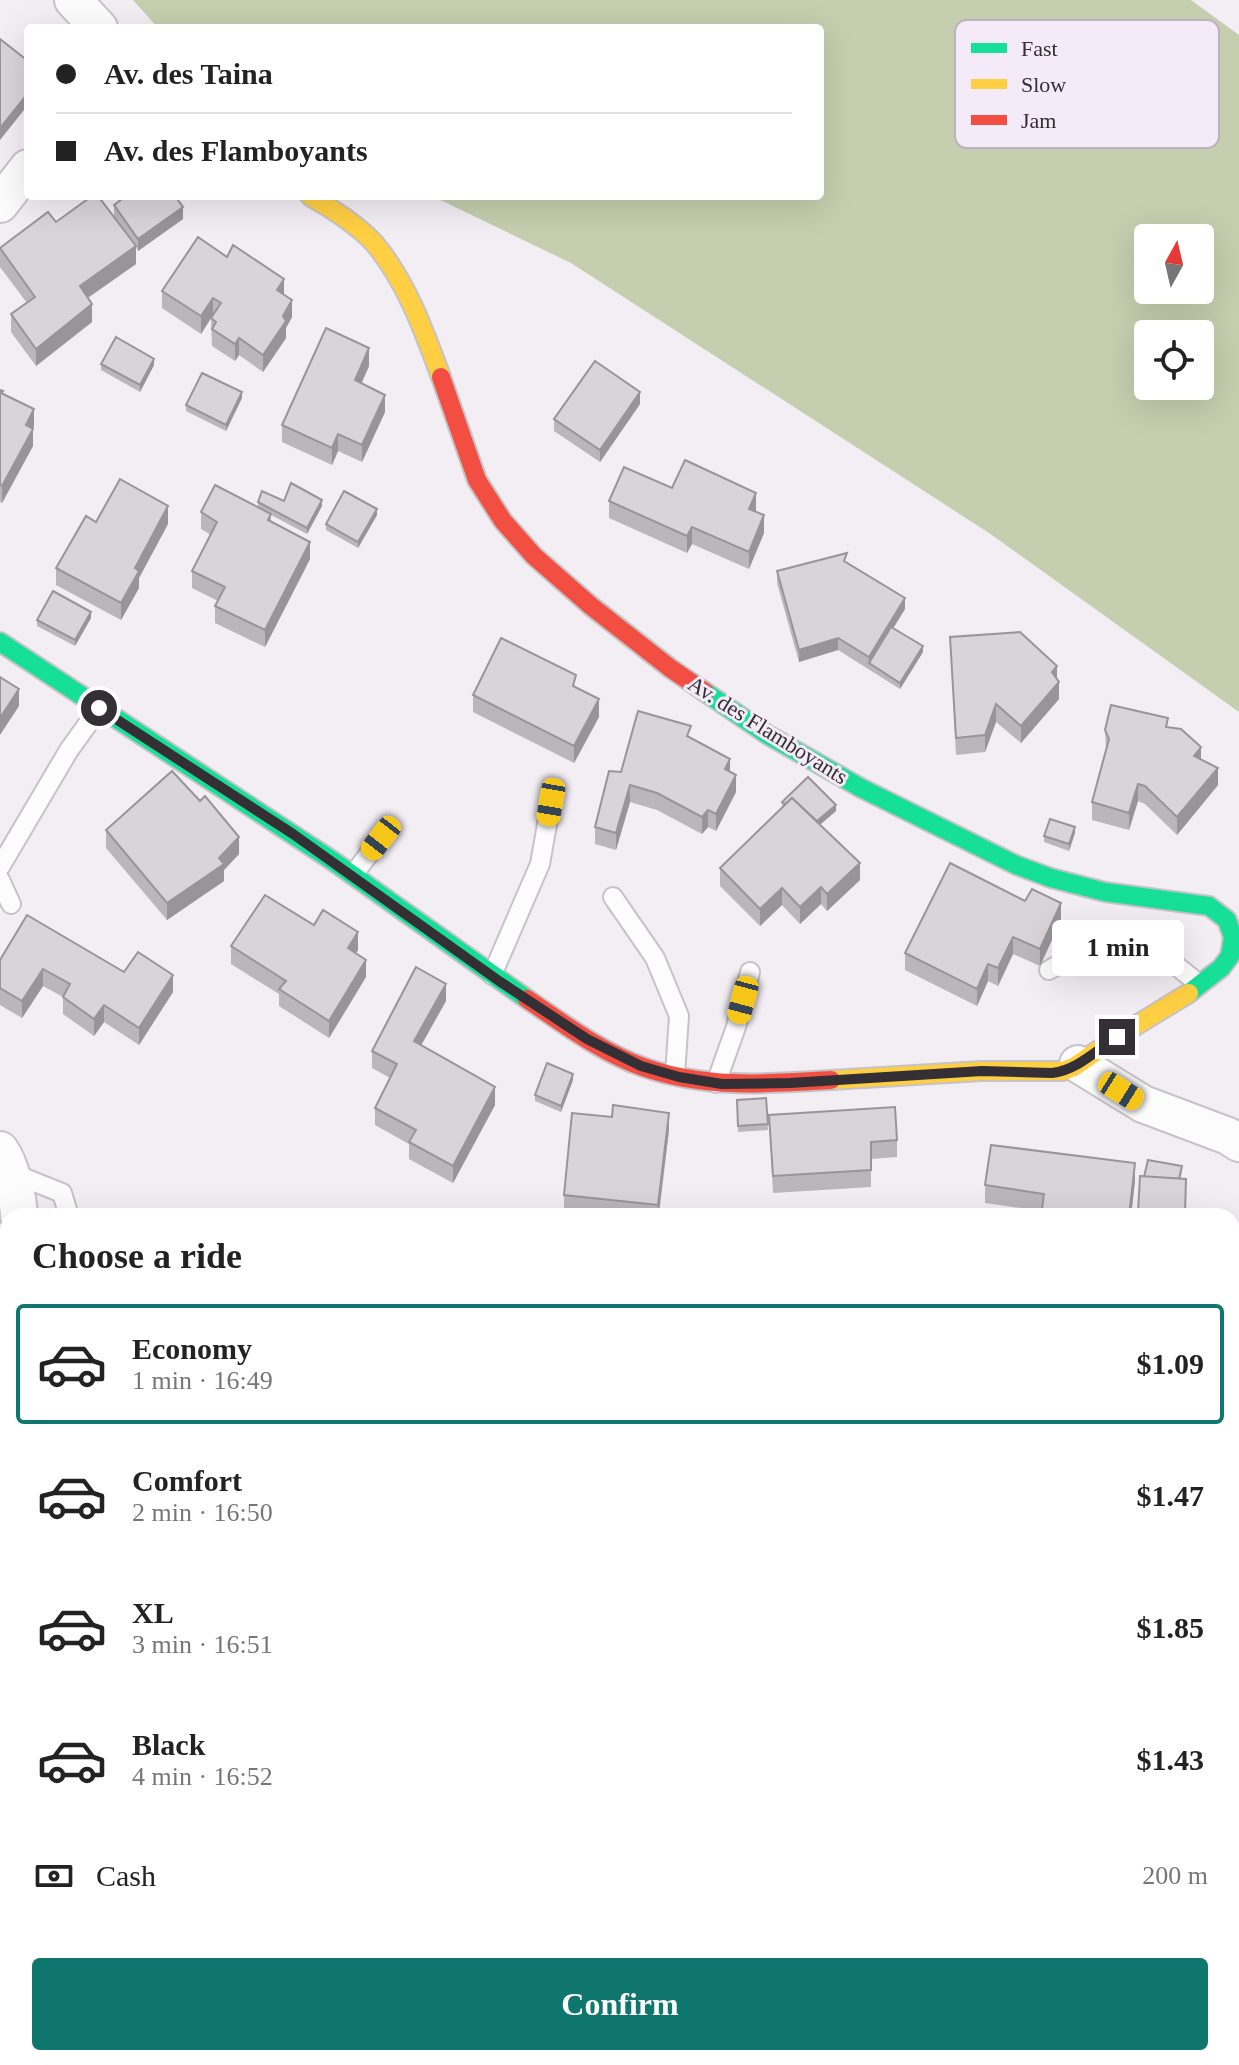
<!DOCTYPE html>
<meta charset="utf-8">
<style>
:root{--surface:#fff;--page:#f2f2f2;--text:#222;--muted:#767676;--line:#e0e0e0;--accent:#0f766e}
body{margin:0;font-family:"Times New Roman",serif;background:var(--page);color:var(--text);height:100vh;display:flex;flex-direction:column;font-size:30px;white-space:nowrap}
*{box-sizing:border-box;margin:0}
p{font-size:26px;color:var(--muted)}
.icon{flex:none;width:44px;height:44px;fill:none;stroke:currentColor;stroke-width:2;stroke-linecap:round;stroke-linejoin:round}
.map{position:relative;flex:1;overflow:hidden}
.drawer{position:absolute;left:0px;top:1208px;width:1240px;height:858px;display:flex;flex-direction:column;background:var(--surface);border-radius:24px 24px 0 0;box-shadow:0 8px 32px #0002}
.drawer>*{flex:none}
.banner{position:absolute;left:24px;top:24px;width:800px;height:176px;border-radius:8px;box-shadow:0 8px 32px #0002;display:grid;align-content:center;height:176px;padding:0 32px;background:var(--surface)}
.needle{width:52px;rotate:8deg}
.tools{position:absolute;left:1134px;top:224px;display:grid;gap:16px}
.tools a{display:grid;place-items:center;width:80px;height:80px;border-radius:8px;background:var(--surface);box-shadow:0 8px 32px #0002;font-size:40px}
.end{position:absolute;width:36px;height:36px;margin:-18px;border:10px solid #332f35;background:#fff;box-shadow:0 0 0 4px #fff}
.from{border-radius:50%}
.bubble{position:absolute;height:56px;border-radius:8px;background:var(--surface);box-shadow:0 8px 32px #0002;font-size:26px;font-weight:600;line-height:56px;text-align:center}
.car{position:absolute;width:24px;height:48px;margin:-24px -12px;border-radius:10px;box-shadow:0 0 6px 2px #0007;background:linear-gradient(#f5c518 24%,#345 0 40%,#f5c518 0 76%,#345 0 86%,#f5c518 0)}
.banner b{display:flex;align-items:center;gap:28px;height:76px;font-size:30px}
.banner b+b{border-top:2px solid var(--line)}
.banner i{width:20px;height:20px;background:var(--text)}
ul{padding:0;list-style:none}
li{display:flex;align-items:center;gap:24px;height:120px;margin:0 16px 12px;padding:0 16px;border:4px solid transparent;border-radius:8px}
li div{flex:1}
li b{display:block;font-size:30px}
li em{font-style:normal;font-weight:600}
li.current{border-color:var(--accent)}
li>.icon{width:72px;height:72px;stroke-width:1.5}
h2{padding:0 32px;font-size:36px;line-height:96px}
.pay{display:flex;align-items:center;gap:20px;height:88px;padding:0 32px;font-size:30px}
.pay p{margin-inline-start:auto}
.primary-button{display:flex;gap:16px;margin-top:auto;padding:16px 32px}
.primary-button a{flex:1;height:92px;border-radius:8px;background:var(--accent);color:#fff;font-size:32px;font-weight:600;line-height:92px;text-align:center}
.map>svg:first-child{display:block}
.forest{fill:#c5ceae;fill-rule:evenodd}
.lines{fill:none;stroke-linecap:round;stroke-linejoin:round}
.lane-casing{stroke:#c6c3c7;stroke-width:22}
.street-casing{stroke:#c6c3c7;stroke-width:40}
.fast-casing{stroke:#c6c3c7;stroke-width:22}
.slow-casing{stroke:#c6c3c7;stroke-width:22}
.jam-casing{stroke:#c6c3c7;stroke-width:22}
.lane{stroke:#fdfcfd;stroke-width:18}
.street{stroke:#fdfcfd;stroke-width:36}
.fast{stroke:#16e098;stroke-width:18}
.slow{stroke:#ffcf43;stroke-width:18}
.jam{stroke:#f24e42;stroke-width:18}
.wall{fill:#bbb6ba}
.shaded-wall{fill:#989497}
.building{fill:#d9d4d8;stroke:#989497;stroke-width:2}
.route{stroke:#332f35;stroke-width:10}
.labels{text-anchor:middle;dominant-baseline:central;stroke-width:6;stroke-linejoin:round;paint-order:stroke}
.street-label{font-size:22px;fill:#332f35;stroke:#f5eaf8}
.key{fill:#f5eaf8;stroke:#bbb2be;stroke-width:2}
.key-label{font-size:22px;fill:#332f35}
</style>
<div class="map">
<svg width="1239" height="2065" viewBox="0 0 1239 2065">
<rect width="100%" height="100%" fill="#f3eef4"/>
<path class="forest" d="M133 0H1191L1239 35V712L989 533 571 263 432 196H820V28H158ZM1148 238H1200V290H1148ZM1148 334H1200V386H1148Z"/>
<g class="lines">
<defs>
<g id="lane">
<path d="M0 867 69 750 100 707"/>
<path d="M353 875 381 838"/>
<path d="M0 880 11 904"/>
<path d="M613 897 655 958 679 1016 675 1075"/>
<path d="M1049 970 1079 953 1168 959 1199 984"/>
<path d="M492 975 540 864 551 802"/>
<path d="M716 1083 736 1027 750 972"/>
<path d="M12 1173 62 1193 69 1216"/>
<path d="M530 2065 535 2058"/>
</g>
<g id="street">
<path d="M73 0 99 28"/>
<path d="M0 204 28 168"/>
<path d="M1078 1064 1143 1104 1228 1136 1239 1143"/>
<path d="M0 1150C11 1165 18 1197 19 1216"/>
<path d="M1232 1520H1239"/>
<path d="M0 1967 8 1969"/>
<path d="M279 2058 290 2065"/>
<path d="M980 2058 985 2065"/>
</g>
<g id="fast">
<path d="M0 642 333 861 527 999"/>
<path d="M705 692 768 735 861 788 1016 865 1051 878 1105 892 1209 906 1227 920 1233 937 1230 956 1221 968 1189 993"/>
</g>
<g id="slow">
<path d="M310 196C330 207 360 227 375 244 407 283 424 331 441 377"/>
<path d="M831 1080 982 1071H1063L1074 1067 1117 1037 1189 993"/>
</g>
<g id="jam">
<path d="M441 377 477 480 503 521 534 556 591 606 670 668 705 692"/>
<path d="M527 999C564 1024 601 1052 643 1067 706 1089 766 1084 831 1080"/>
</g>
</defs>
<use href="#lane" class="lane-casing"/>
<use href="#street" class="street-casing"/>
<use href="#fast" class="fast-casing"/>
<use href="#slow" class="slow-casing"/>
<use href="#jam" class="jam-casing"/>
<use href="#lane" class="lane"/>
<use href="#street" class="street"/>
<use href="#fast" class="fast"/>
<use href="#slow" class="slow"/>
<use href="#jam" class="jam"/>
</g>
<g class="wall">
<path d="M114 205 183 219 138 251 136 247V264L88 298 92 322 36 366 11 332V314L27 303 0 267V248L56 222 114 217Z"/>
<path d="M162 291 284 295 292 317 286 328V338L263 372 239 355 235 361 212 346 211 318 201 334 162 308Z"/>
<path d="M101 364 154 365 140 392 101 370Z"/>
<path d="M369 366 361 384 385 412 362 462 338 451 332 465 282 442V425Z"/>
<path d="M0 390 3 394 34 426 33 429V446L2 503 0 502Z"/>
<path d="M242 398 226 431 186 411V405Z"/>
<path d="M640 404 600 462 554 431V419Z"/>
<path d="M672 488 756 511 764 533 749 569 692 544 687 553 609 518V501Z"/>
<path d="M284 501 322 506 307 534 271 515V521L310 559 265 647 215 623V606L218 601 192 588V571L211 535 201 529V512L258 507V502Z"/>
<path d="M377 515 358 548 326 530V524Z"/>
<path d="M96 522 168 524 139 578V588L121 620 56 585V568Z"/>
<path d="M847 563 905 609 893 628 923 652 900 689 838 650 799 662 777 583V571Z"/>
<path d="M91 618 75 646 37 626V620Z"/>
<path d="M950 637 1057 680 1059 699 1021 743 996 722 985 752 956 755Z"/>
<path d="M473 695 599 717 574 763 473 712Z"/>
<path d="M1168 727 1201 760 1218 785 1177 835 1145 804 1138 801 1129 830 1092 820V802L1106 749 1105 730Z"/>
<path d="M691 739 730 772 736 792 716 831 708 827 702 834 657 810 630 802 616 850 595 844V827L621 772Z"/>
<path d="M200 801 239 854 224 870V881L167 920 106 848V830Z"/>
<path d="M782 802 836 811 820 825 860 880 827 911 821 904 800 924 782 905 760 926 720 886V868L782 807Z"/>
<path d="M1075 833 1069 851 1044 842V836Z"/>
<path d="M1061 920 1040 966 1013 954 998 986 988 981 977 1006 905 970V953Z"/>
<path d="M314 925 358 950 356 953 366 977 329 1038 279 1006V994L231 964V946Z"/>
<path d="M0 960 124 972 173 992 139 1045 104 1022 94 1036 63 1014V997L43 986 22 1018 0 1005Z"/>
<path d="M446 1001 421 1045 495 1105 453 1183 409 1159V1144L375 1125V1108L390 1078 372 1068V1051Z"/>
<path d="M573 1080 561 1112 535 1101V1095Z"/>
<path d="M766 1098 768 1130 738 1132 737 1100Z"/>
<path d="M769 1115 897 1140V1157L871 1159V1187L773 1193Z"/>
<path d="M669 1130 659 1216H600L564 1212V1195Z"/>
<path d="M1182 1172 1180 1179 1185 1216H1138L1140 1176Z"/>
<path d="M1135 1181 1131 1216H1041L1042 1211 985 1203V1185Z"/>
<path d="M1232 1309 1239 1310V1452L1232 1451Z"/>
<path d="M1239 1589V1675L1232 1658V1592Z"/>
<path d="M1078 2058H1153V2065H1102L1101 2063 1097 2065H1080Z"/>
</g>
<g class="shaded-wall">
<path d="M28 93V105L0 140V128Z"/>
<path d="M183 207V219L138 251V239Z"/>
<path d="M136 246V264L80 303V286Z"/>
<path d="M284 279V296L277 290Z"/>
<path d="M213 298V315L201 334V316Z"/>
<path d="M292 300V317L286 328V338L263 372V355Z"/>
<path d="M92 304V322L36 366V349Z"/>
<path d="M239 338V355L235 361V344Z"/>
<path d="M369 348V366L355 398V380Z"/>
<path d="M154 359V365L140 392V385Z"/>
<path d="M242 392V398L226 431V425Z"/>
<path d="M640 392V404L600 462V450Z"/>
<path d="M385 395V412L362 462V445Z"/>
<path d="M34 409V426L26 442V425Z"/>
<path d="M33 429V446L2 503V486Z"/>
<path d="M338 434V451L332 465V448Z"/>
<path d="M756 493V511L749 526V509Z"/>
<path d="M322 500V506L307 534V528Z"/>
<path d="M168 506V524L139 578V588L121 620V603L135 568Z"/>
<path d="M377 509V515L358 548V542Z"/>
<path d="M764 515V533L749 569V552Z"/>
<path d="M692 527V544L687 553V536Z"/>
<path d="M310 542V559L265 647V630Z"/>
<path d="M905 598V609L871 665 869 663V657Z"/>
<path d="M91 612V618L75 646V640Z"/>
<path d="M838 638V650L799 662V650Z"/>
<path d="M923 646V652L900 689V683Z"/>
<path d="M1057 666V683L1052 672Z"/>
<path d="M1059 682V699L1021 743V726Z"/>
<path d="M19 689V706L0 735V718Z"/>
<path d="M599 699V717L574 763V746Z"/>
<path d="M996 704V722L985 752V735Z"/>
<path d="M1201 747V764L1194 756Z"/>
<path d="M730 759V776L725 769Z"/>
<path d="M1218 768V785L1177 835V817Z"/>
<path d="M736 775V792L716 831V814Z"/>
<path d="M1138 784V801L1129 830V813Z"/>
<path d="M630 785V802L616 850V833Z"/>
<path d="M836 805V811L810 833V827Z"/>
<path d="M708 810V827L702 834V817Z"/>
<path d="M1075 827V833L1069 851V844Z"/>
<path d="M239 837V854L224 870V881L167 920V903L219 858Z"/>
<path d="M860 863V880L827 911V894Z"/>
<path d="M821 887V904L800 924V907Z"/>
<path d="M782 888V905L760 926V909Z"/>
<path d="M1061 903V920L1040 966V949Z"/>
<path d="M358 932V950L348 965V948Z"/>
<path d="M1013 937V954L998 986V968Z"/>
<path d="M366 960V977L329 1038V1021Z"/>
<path d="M988 964V981L977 1006V989Z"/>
<path d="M43 969V986L22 1018V1001Z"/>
<path d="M173 975V992L139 1045V1028Z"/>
<path d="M446 984V1001L414 1058V1041Z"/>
<path d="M104 1005V1022L94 1036V1019Z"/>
<path d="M573 1074V1080L561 1112V1106Z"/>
<path d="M495 1087V1105L453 1183V1166Z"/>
<path d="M669 1113V1130L658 1216V1205Z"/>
<path d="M1135 1163V1181L1131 1216H1129Z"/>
<path d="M8 1487V1499L0 1502V1490Z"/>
<path d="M1083 2058H1101V2063L1097 2065H1083Z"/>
<path d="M1151 2058H1153V2065H1133Z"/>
</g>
<g class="building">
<path d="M0 39 28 61V93L0 128Z"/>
<path d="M92 196H98L136 246 80 286 92 304 36 349 11 314 35 297 0 248 48 212 56 222Z"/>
<path d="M126 196H175L183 207 138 239 114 205Z"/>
<path d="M198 237 227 257 233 245 284 279 277 290 292 300 283 316 286 321 263 355 239 338 235 344 212 329 216 322 211 318 221 303 213 298 201 316 162 291Z"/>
<path d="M326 328 369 348 355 380 385 395 362 445 338 434 332 448 282 425Z"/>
<path d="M116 337 154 359 140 385 101 364Z"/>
<path d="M595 361 640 392 600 450 554 419Z"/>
<path d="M202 373 242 392 226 425 186 405Z"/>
<path d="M0 390 3 391 1 393 34 409 26 425 33 429 2 486 0 485Z"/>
<path d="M685 460 756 493 749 509 764 515 749 552 692 527 687 536 609 501 624 467 672 488Z"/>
<path d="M120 479 168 506 135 568 139 571 121 603 56 568 86 516 96 522Z"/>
<path d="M291 483 322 500 307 528 258 502 262 491 284 501Z"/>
<path d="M215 485 271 514 268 520 310 542 265 630 215 606 225 587 192 571 217 522 201 512Z"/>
<path d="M344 491 377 509 358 542 326 524Z"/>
<path d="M847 553 844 561 905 598 869 657 838 638 799 650 777 571Z"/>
<path d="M53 591 91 612 75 640 37 620Z"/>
<path d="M891 627 923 646 900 683 869 663Z"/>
<path d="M1020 632 1057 666 1052 672 1059 682 1021 726 996 704 985 735 956 738 950 637Z"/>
<path d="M501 638 576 675 573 686 599 699 574 746 473 695Z"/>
<path d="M0 677 19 689 0 718Z"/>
<path d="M1111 705 1168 718 1166 727 1181 729 1201 747 1194 756 1218 768 1177 817 1145 786 1138 784 1129 813 1092 802 1109 739 1105 730Z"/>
<path d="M638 711 691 726 687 736 730 759 725 769 736 775 716 814 708 810 702 817 657 793 630 785 616 833 595 827 609 771 621 772Z"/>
<path d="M172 771 200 801 205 796 239 837 219 858 224 864 167 903 106 830Z"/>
<path d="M808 777 836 805 817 821 792 798 785 804 782 802Z"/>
<path d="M792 798 860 863 827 894 821 887 800 907 782 888 760 909 720 868Z"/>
<path d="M1050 819 1075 827 1069 844 1044 836Z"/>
<path d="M950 863 1025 901 1032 889 1061 903 1040 949 1013 937 998 968 988 964 977 989 905 953Z"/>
<path d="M265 895 314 925 323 910 358 932 348 948 366 960 329 1021 279 989 286 981 231 946Z"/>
<path d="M27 915 124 972 138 952 173 975 139 1028 104 1005 94 1019 63 997 70 984 43 969 22 1001 0 988V960Z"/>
<path d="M416 967 446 984 414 1041 495 1087 453 1166 409 1142 416 1130 375 1108 397 1064 372 1051Z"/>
<path d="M547 1063 573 1074 561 1106 535 1095Z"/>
<path d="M766 1098 768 1124 738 1126 737 1100Z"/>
<path d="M613 1105 669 1113 658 1205 564 1195 572 1113 612 1117Z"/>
<path d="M895 1107 897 1140 871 1142V1170L773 1176 769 1115Z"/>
<path d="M991 1145 1135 1163 1129 1216H1041L1044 1194 985 1185Z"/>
<path d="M1148 1160 1182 1166 1179 1179 1144 1177Z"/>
<path d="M1140 1176 1186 1179 1185 1215 1138 1212Z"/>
<path d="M1238 1307 1239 1310V1434H1232V1309Z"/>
<path d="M3 1406 8 1422V1487L0 1490V1407Z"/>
<path d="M1239 1589V1663L1232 1646V1592Z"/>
<path d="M0 2046 8 2049V2058H36L34 2065H0Z"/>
<path d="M603 2058H604L609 2065H593Z"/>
<path d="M801 2058H866L867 2065H802Z"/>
<path d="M878 2058H914L915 2065H880Z"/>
<path d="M1106 2058H1151L1133 2065H1109Z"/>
</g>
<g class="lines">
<path class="route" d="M99 708 293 834 499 981 587 1039 641 1066 679 1077 722 1084 790 1083 982 1071 1052 1073C1077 1070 1097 1050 1117 1037"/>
</g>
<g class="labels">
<g class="street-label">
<text transform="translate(768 730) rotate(32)">Av. des Flamboyants</text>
</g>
</g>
<rect x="955" y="20" width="264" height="128" rx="12" class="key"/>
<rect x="971" y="43" width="36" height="10" fill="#16e098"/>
<rect x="971" y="79" width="36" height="10" fill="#ffcf43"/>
<rect x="971" y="115" width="36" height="10" fill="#f24e42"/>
<g class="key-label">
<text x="1021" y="56">Fast</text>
<text x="1021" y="92">Slow</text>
<text x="1021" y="128">Jam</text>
</g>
</svg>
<div class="tools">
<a><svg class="needle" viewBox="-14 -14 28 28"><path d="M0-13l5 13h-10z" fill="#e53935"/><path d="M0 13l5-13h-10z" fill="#767676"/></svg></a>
<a><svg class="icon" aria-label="locate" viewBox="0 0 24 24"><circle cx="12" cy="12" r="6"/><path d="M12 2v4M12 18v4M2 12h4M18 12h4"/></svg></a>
</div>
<i class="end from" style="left:99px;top:708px"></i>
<i class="end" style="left:1117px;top:1037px"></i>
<div class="bubble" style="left:1052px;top:920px;width:132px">1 min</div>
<i class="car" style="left:551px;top:802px;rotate:190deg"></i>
<i class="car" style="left:381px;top:838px;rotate:218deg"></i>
<i class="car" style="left:743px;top:1000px;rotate:195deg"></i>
<i class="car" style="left:1121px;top:1091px;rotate:122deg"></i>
<div class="banner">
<b><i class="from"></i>Av. des Taina</b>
<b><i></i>Av. des Flamboyants</b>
</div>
<section class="drawer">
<h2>Choose a ride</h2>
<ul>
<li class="current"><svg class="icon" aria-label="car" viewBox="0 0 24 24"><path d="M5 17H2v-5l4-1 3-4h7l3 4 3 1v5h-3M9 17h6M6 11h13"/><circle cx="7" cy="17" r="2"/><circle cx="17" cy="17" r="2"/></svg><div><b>Economy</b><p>1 min · 16:49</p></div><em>$1.09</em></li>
<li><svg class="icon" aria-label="car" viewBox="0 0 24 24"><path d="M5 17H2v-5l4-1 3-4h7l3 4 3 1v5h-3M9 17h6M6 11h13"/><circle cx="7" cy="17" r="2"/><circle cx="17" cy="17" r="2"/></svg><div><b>Comfort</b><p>2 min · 16:50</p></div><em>$1.47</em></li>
<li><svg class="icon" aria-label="car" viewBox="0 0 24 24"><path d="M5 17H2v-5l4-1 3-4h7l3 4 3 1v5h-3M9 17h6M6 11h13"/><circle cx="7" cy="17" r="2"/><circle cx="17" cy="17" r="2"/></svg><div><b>XL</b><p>3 min · 16:51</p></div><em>$1.85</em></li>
<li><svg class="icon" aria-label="car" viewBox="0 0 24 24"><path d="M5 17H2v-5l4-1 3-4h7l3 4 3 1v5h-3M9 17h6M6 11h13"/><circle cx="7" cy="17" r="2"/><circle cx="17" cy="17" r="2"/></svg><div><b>Black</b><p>4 min · 16:52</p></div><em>$1.43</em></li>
</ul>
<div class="pay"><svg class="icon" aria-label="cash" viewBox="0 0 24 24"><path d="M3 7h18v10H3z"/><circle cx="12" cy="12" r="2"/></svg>Cash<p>200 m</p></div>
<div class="primary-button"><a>Confirm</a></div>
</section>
</div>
